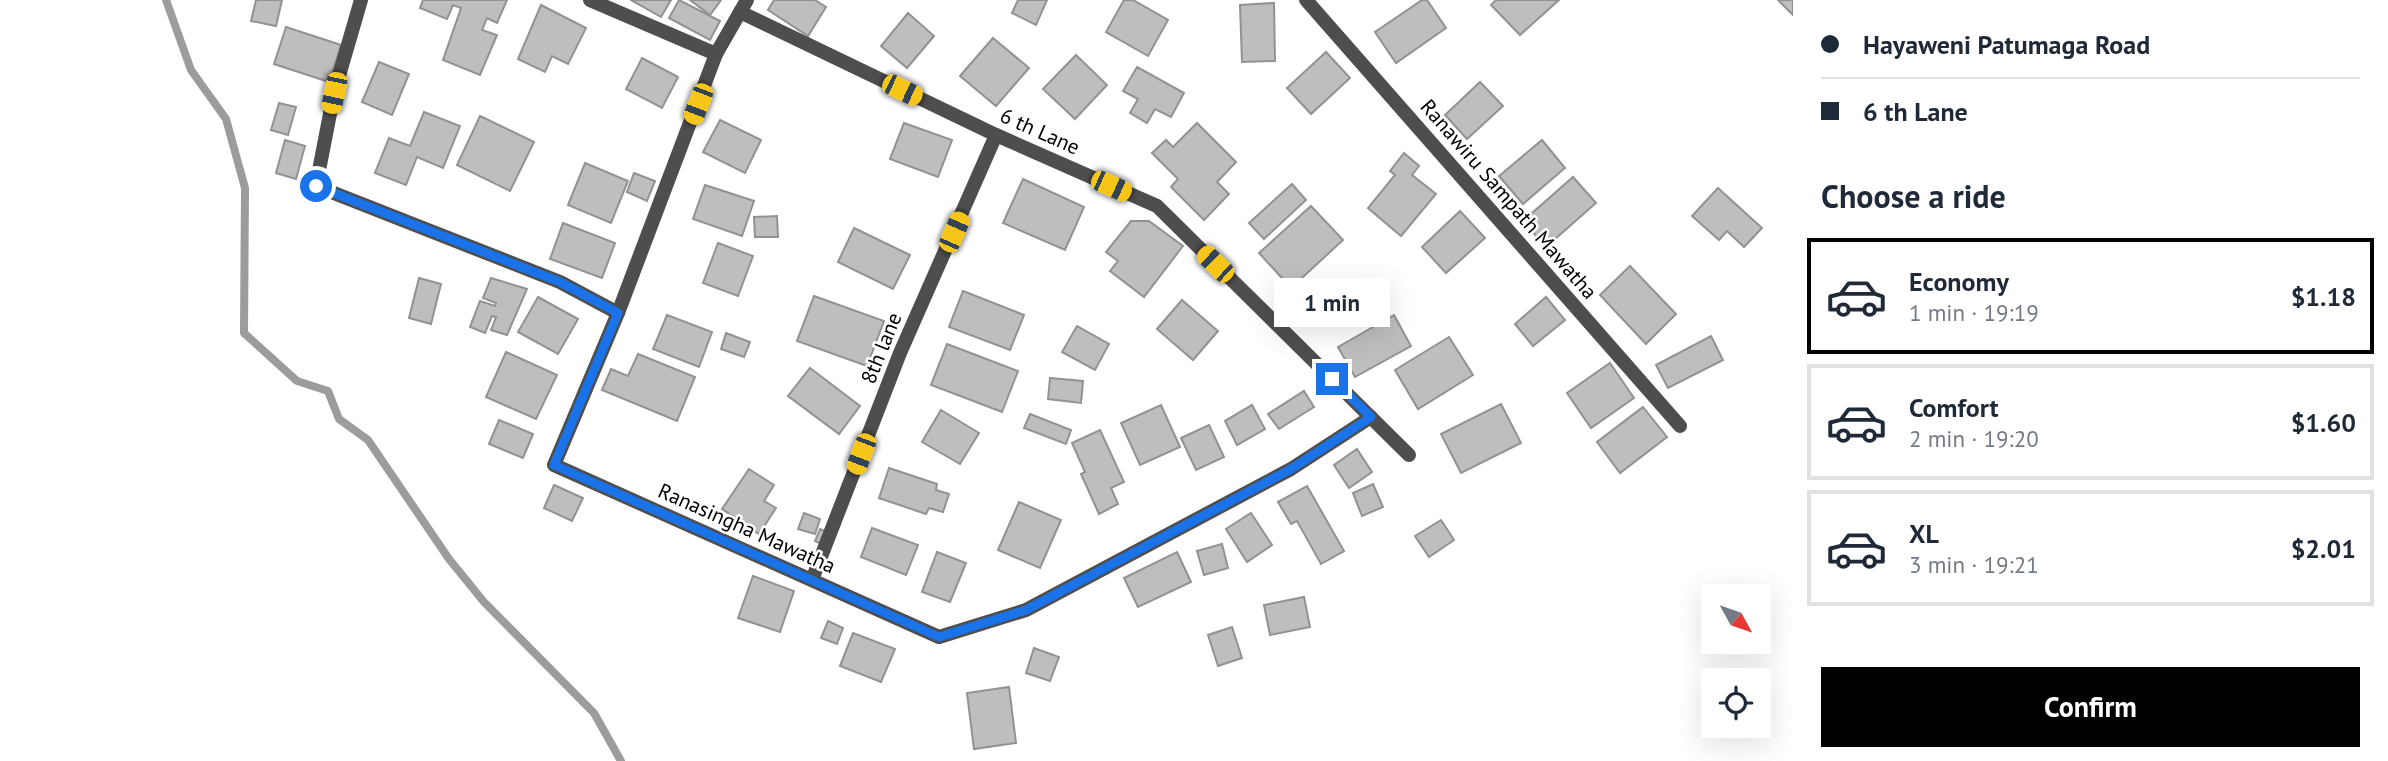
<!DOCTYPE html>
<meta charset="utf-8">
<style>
:root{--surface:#fff;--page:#f6f6f7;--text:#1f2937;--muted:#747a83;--line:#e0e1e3;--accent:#000}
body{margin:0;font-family:"PT Sans",sans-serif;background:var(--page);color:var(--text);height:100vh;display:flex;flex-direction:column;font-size:26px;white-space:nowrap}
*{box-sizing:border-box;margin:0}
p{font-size:23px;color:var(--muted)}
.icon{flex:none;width:38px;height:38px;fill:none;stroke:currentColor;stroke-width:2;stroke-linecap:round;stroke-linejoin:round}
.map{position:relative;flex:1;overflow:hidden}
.details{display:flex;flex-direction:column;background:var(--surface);width:595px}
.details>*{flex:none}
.guide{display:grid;align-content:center;height:154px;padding:0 28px;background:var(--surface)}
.needle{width:46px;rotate:130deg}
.tools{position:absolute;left:1701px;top:584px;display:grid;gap:14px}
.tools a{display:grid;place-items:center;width:70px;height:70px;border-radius:0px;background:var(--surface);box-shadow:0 7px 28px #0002;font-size:35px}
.end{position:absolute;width:32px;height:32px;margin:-16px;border:9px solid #1a73e8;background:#fff;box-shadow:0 0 0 4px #fff}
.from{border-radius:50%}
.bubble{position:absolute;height:49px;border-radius:0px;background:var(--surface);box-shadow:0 7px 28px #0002;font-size:23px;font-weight:700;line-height:49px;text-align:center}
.car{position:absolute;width:21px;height:42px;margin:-21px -10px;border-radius:9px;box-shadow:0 0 5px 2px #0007;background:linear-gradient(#f5c518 24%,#345 0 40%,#f5c518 0 76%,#345 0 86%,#f5c518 0)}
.guide b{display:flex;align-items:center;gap:24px;height:66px;font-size:26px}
.guide b+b{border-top:2px solid var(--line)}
.guide i{width:18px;height:18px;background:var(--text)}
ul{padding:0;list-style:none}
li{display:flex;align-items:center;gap:21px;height:116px;margin:0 14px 10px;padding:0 14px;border:4px solid var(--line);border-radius:0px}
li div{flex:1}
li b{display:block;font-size:26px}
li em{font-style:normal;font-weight:700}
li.current{border-color:var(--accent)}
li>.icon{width:63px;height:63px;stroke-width:1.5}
h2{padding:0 28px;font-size:32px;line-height:84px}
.action{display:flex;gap:14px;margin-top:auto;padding:14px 28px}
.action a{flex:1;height:80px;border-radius:0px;background:var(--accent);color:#fff;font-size:28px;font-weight:700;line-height:80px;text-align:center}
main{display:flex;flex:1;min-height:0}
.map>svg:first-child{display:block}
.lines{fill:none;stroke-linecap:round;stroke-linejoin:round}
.stream{stroke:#9c9c9c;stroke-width:8}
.building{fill:#bebebe;stroke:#929292;stroke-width:2}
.minor{stroke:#4e4e4e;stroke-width:14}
.route{stroke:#1a73e8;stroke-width:9}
.labels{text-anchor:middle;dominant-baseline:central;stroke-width:5;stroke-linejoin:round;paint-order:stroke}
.street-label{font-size:21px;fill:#000;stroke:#fff}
</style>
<main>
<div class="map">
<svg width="1793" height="761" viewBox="0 0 1793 761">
<rect width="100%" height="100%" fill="#fff"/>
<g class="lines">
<path class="stream" d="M166 0 191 70 226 119 245 188 244 333 297 381 328 391 339 419 368 440 449 559 484 602 594 713 621 761"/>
</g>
<g class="building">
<path d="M256 0H282L276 26 251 21Z"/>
<path d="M423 0H507L497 23 487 18 482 30 497 35 480 75 443 60 461 8 453 5 447 19 420 8Z"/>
<path d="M631 0H671L661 17Z"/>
<path d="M679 0 720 21 710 40 669 18Z"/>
<path d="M690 0H721L710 15Z"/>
<path d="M774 0H815L826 7 808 36 768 10Z"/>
<path d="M1018 0H1047L1036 25 1012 13Z"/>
<path d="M1124 0H1133L1168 20 1148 56 1106 32Z"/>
<path d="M1422 0H1427L1446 28 1396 63 1375 32Z"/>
<path d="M1496 0H1559L1520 35 1491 5Z"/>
<path d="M1778 0H1793V15Z"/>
<path d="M1274 3 1275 61 1242 62 1240 5Z"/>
<path d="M541 5 586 28 568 64 552 56 545 72 518 59Z"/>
<path d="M908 13 934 36 907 68 881 46Z"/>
<path d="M286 27 341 45 329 82 274 64Z"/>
<path d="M993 38 1029 68 996 106 960 76Z"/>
<path d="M1326 52 1350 78 1311 114 1287 88Z"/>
<path d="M1076 55 1107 85 1075 119 1043 89Z"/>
<path d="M642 58 678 77 662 108 626 89Z"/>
<path d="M379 62 409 74 392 115 362 102Z"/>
<path d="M1137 67 1184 93 1171 117 1155 109 1147 123 1130 113 1138 99 1123 91Z"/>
<path d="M1480 82 1503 106 1467 139 1445 115Z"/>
<path d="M279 103 296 107 288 135 271 130Z"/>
<path d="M424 112 460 126 443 168 417 157 406 185 375 173 389 138 410 146Z"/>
<path d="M480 116 534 142 510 191 457 165Z"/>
<path d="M720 120 761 140 745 173 703 152Z"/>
<path d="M904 123 952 140 938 177 890 159Z"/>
<path d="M1197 123 1236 162 1217 182 1229 194 1204 220 1171 187 1178 179 1152 153 1166 140 1173 147Z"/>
<path d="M285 140 305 146 296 179 276 173Z"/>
<path d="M1542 140 1565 168 1523 204 1499 176Z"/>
<path d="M1404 153 1419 166 1412 175 1436 194 1401 236 1368 208 1395 175 1390 171Z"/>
<path d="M585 163 628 181 611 223 568 205Z"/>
<path d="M634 173 655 181 647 201 627 192Z"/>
<path d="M1573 177 1596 203 1546 247 1523 221Z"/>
<path d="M1023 179 1084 207 1065 250 1003 223Z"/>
<path d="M1292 184 1306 200 1264 239 1249 223Z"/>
<path d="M705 185 754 201 742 236 693 219Z"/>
<path d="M1718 188 1762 228 1744 247 1727 231 1719 240 1692 216Z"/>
<path d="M1311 206 1343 240 1291 288 1259 253Z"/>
<path d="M1460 211 1485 238 1446 273 1422 247Z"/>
<path d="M777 216 778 237H755L754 217Z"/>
<path d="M1131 221H1149L1183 246 1144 297 1110 271 1118 261 1106 252Z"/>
<path d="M563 223 615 243 602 278 550 259Z"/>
<path d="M854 228 910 255 893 289 838 262Z"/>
<path d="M718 243 753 256 738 296 703 283Z"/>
<path d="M1630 266 1676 314 1646 344 1600 295Z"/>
<path d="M419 278 441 284 431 324 409 318Z"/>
<path d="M491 278 527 289 507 335 491 330 496 317 492 316 485 333 470 327 480 301 495 306 496 303 483 298Z"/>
<path d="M963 291 1024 315 1010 350 949 327Z"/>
<path d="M814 296 884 321 867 366 797 341Z"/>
<path d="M538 297 578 319 558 354 518 332Z"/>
<path d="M1546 297 1565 320 1533 346 1515 324Z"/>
<path d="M1182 300 1218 331 1193 360 1157 329Z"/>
<path d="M667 315 712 332 699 367 653 349Z"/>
<path d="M1394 315 1411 346 1355 377 1338 347Z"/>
<path d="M1077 326 1109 344 1095 370 1062 352Z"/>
<path d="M726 333 750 342 744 357 721 349Z"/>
<path d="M1711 336 1723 360 1668 388 1656 365Z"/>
<path d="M1449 337 1473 375 1418 409 1395 370Z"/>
<path d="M947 344 1018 371 1002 412 931 385Z"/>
<path d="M506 352 557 375 536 419 486 397Z"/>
<path d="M638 354 695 377 677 421 602 390 611 369 628 376Z"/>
<path d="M1610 363 1634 398 1591 428 1567 393Z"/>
<path d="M810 368 860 406 839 434 788 396Z"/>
<path d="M1050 378 1083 381 1081 403 1048 399Z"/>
<path d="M1304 391 1314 407 1279 429 1268 414Z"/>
<path d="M1501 404 1521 443 1461 473 1441 434Z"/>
<path d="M1161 405 1180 447 1140 465 1121 423Z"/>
<path d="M1252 405 1265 429 1237 445 1225 421Z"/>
<path d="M1643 407 1667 437 1620 473 1597 442Z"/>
<path d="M941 410 979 433 960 464 922 442Z"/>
<path d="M1030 414 1071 430 1066 444 1024 428Z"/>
<path d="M499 420 533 434 523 458 489 444Z"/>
<path d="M1209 425 1224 457 1196 470 1181 438Z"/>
<path d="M1100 430 1124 482 1111 488 1118 504 1099 514 1081 474 1085 472 1072 443Z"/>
<path d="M1357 449 1372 472 1349 488 1334 465Z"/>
<path d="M889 468 937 484 936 490 949 494 943 512 929 508 926 514 879 498Z"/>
<path d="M749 469 774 485 764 501 776 508 759 534 722 509Z"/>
<path d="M1373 484 1383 507 1362 516 1353 493Z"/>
<path d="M554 485 583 498 572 521 544 508Z"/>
<path d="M1307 486 1344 551 1321 564 1297 521 1291 524 1278 502Z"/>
<path d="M1019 502 1061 520 1040 568 998 550Z"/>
<path d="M804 513 820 519 815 534 798 529Z"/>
<path d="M1251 513 1272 545 1247 562 1226 529Z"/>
<path d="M1441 520 1454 540 1429 557 1415 536Z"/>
<path d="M872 528 918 545 906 575 861 557Z"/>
<path d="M820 529 826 532 821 544 815 541Z"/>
<path d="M1222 544 1228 568 1204 575 1197 551Z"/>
<path d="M937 552 966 563 950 602 922 592Z"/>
<path d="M1177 552 1191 582 1138 607 1124 578Z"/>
<path d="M753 576 794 591 780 632 738 618Z"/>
<path d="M1304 597 1310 627 1270 635 1264 605Z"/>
<path d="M828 621 843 628 837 644 821 638Z"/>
<path d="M1232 627 1242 658 1218 666 1208 635Z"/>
<path d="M853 633 895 649 881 682 840 666Z"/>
<path d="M1034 648 1059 657 1050 681 1026 673Z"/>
<path d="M1009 687 1016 743 974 749 967 693Z"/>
</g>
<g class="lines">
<g class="minor">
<path d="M361 0 334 93 316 186 560 282 618 313"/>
<path d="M590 0 716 54"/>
<path d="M747 0 716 54 618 313 554 465 939 637 1026 610 1291 469 1371 417"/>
<path d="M1306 0 1680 426"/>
<path d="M740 12 996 135 1157 206 1409 455"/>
<path d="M812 580 900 353 996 135"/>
</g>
</g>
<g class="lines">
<path class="route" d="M316 186 560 282 618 313 554 465 939 637 1026 610 1291 469 1371 417 1332 379"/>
</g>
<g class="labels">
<g class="street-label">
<text transform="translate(1040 131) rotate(24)">6 th Lane</text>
<text transform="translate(1509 199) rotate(49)">Ranawiru Sampath Mawatha</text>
<text transform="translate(881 348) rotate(-68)">8th lane</text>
<text transform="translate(747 528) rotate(24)">Ranasingha Mawatha</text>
</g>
</g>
</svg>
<div class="tools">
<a><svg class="needle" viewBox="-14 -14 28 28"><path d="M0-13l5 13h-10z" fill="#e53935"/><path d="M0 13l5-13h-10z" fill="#747a83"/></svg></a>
<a><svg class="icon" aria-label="locate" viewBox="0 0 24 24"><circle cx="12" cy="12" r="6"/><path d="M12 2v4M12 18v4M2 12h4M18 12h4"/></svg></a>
</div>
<i class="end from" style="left:316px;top:186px"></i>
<i class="end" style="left:1332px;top:379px"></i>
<div class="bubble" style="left:1274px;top:278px;width:116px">1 min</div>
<i class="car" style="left:902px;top:90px;rotate:116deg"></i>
<i class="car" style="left:334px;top:93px;rotate:192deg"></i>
<i class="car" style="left:698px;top:104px;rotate:201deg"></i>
<i class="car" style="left:1111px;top:186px;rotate:114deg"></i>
<i class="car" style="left:954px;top:232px;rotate:24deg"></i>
<i class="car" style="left:1215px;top:264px;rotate:314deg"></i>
<i class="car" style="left:861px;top:454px;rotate:201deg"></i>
</div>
<section class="details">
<div class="guide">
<b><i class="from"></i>Hayaweni Patumaga Road</b>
<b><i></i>6 th Lane</b>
</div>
<h2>Choose a ride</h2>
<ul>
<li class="current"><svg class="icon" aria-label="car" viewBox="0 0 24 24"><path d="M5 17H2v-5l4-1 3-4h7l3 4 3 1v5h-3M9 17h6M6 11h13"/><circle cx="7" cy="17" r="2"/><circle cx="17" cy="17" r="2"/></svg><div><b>Economy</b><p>1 min · 19:19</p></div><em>$1.18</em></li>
<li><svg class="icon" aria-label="car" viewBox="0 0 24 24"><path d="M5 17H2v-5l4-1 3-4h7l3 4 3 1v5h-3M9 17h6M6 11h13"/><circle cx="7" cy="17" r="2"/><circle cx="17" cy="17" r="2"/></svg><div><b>Comfort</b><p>2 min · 19:20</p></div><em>$1.60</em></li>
<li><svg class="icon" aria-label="car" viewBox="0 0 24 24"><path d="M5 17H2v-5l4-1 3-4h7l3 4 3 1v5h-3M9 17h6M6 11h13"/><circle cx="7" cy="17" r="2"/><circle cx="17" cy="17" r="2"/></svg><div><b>XL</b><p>3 min · 19:21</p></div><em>$2.01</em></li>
</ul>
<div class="action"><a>Confirm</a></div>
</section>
</main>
